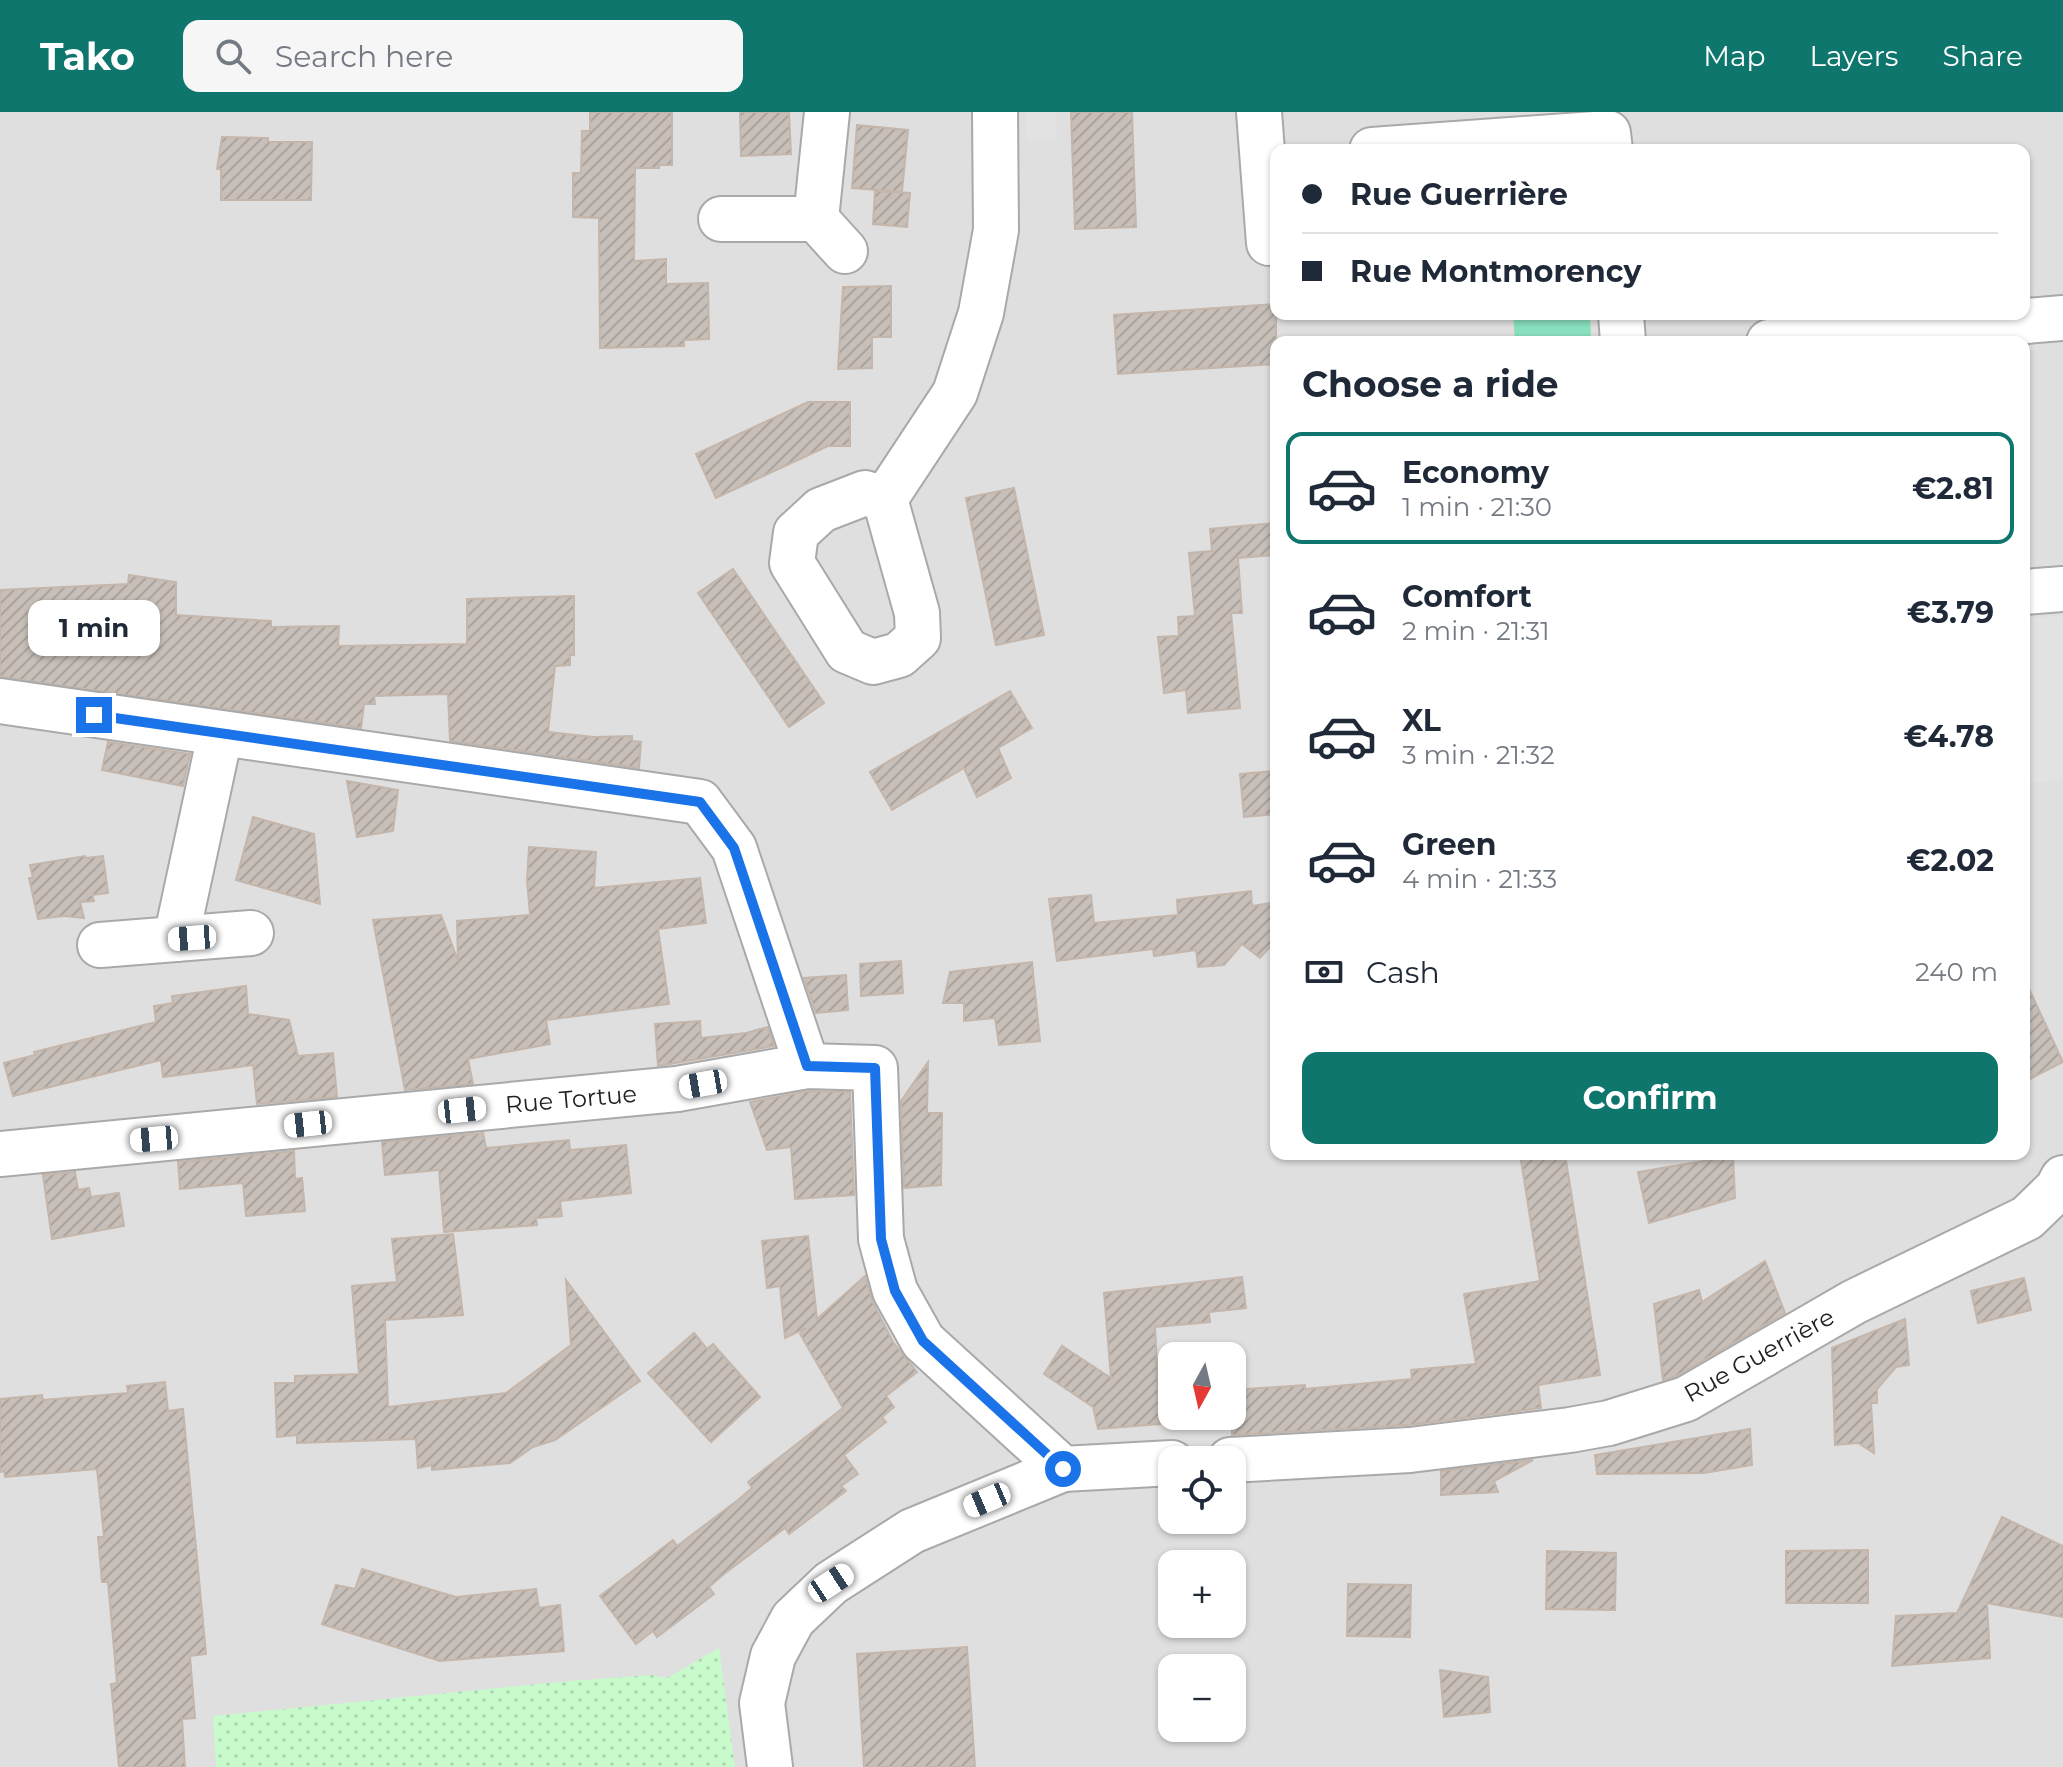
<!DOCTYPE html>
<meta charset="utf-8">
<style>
:root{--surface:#fff;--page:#f6f6f7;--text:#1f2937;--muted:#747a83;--line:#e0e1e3;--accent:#0f766e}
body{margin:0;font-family:Montserrat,sans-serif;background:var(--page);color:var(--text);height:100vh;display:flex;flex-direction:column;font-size:30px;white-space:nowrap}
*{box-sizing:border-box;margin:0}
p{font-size:26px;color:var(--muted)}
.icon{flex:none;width:44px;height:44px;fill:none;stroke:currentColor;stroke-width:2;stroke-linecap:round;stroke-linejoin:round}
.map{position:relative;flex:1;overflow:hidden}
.side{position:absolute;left:1270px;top:224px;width:760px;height:824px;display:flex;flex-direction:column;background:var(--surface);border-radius:16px;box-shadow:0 2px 6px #0004}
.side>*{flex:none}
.hud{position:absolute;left:1270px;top:32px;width:760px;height:176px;border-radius:16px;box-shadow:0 2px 6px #0004;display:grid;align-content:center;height:176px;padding:0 32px;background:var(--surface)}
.needle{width:52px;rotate:188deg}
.tools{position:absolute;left:1158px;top:1230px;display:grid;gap:16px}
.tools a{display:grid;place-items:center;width:88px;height:88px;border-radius:16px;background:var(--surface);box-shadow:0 2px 6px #0004;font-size:40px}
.end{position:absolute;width:36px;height:36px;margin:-18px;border:10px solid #1a73e8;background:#fff;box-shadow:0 0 0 4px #fff}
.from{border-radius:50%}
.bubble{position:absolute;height:56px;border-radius:16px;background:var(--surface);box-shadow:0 2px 6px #0004;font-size:26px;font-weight:700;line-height:56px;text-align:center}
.car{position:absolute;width:24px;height:48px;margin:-24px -12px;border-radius:10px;box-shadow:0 0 6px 2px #0007;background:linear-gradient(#fff 24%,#345 0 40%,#fff 0 76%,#345 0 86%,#fff 0)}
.hud b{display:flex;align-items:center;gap:28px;height:76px;font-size:30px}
.hud b+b{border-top:2px solid var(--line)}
.hud i{width:20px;height:20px;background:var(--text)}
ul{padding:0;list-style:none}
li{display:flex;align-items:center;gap:24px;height:112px;margin:0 16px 12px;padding:0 16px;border:4px solid transparent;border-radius:16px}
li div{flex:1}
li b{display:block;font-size:30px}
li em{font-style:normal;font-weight:700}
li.selected{border-color:var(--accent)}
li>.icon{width:72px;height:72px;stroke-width:1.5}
h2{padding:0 32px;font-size:36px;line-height:96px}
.pay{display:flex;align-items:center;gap:20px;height:88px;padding:0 32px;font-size:30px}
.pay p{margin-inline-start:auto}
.primary-button{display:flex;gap:16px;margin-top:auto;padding:16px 32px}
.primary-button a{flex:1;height:92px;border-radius:16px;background:var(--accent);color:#fff;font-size:32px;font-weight:700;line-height:92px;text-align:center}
header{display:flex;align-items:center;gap:48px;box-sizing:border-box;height:112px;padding:0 40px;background:var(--accent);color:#fff}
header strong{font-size:38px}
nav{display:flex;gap:44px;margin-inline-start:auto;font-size:28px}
.search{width:560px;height:72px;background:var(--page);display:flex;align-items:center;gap:20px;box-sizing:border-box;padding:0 28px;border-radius:16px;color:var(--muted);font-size:30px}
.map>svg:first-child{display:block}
.residential{fill:#e0dfdf;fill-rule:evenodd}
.park{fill:url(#park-dots)}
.pitch{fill:#88e0be}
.parking{fill:#e2e2e2}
.building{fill:url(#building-hatch);stroke:#c4b6ab;stroke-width:2}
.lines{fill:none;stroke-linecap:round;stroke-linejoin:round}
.minor-casing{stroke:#a9a9a9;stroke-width:48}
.minor{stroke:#fff;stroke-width:44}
.route{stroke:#1a73e8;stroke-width:10}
.labels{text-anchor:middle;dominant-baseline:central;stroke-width:6;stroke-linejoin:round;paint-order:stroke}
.street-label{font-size:24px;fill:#222;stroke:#fff}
</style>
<header>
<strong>Tako</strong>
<div class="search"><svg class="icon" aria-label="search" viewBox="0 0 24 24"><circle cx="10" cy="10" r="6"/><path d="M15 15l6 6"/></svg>Search here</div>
<nav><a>Map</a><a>Layers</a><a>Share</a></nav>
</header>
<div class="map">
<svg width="2063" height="1655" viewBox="0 0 2063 1655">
<defs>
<pattern id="park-dots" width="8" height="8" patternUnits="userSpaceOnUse" patternTransform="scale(2)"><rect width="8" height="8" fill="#c8facc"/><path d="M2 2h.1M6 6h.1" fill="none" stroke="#acd6af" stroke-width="1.8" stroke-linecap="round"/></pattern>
<pattern id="building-hatch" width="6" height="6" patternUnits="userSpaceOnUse" patternTransform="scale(2)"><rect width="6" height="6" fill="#c7bfb8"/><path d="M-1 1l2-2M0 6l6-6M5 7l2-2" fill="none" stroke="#aba49e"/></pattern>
</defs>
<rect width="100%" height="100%" fill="#f2efe9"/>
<path class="residential" d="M0 0H2063V1655H0ZM1276 38H2024V202H1276ZM1276 230H2024V1042H1276ZM1172 1244H1232V1304H1172ZM1172 1348H1232V1408H1172ZM1172 1452H1232V1512H1172ZM1172 1556H1232V1616H1172Z"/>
<path class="park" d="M719 1536 735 1655H216L213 1604 569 1569 652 1563 667 1566Z"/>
<path class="pitch" d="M1513 202H1590L1591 230H1515Z"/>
<g class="parking">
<path d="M1025 0H1055L1056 28 1026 29Z"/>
<path d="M2063 504V669L2024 670V507Z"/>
</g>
<g class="building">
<path d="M590 0H672V53H659V56H635L634 149 666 147V172L708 171 709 227 684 228V234L600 236 599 106 573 105V61H581L582 19H590Z"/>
<path d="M740 0H789L791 42 741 44Z"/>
<path d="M1071 0H1132L1136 115 1075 117Z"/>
<path d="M857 13 908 18 902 80 852 76Z"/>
<path d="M222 25 268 26V30H312L311 88H221V57H217Z"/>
<path d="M875 79 910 81 907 115 873 112Z"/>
<path d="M891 174V225H872V256L838 257 843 175Z"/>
<path d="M1276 192V252L1118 262 1114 203Z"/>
<path d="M808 290H850V334H828L716 386 696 342Z"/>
<path d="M1014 376 1044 523 996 533 966 386Z"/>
<path d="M1276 411V443L1238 446 1242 501H1231L1240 596 1188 601 1186 578 1164 581 1158 525 1179 524 1178 505 1195 504 1189 441 1212 439 1210 417Z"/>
<path d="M733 457 824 591 789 615 698 481Z"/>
<path d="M129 463 176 470V503L271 509V515L339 514 338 534 467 532V487L574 484V543H570V553L555 554 548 620 594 625 632 624V629L641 630 639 656 450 629 448 582 374 584 375 592H364L361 616 0 565V478L128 472Z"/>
<path d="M1010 579 1032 616 998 636 1011 666 977 685 964 656 892 698 870 660Z"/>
<path d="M108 630 190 642 183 674 102 658Z"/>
<path d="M1276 659V702L1244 705 1240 662Z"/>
<path d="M347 669 398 678 393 719 357 725Z"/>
<path d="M253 705 314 722 320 792 236 768Z"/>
<path d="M529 735 596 740 594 776 700 766 706 811 658 817 669 892 546 908 550 932 468 947 473 972 405 978 373 808 441 803 458 849 457 809 530 803 527 768Z"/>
<path d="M85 744 86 746 103 744 108 781 92 783 94 789 80 790 84 806 64 804 38 807 29 766H33L30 753Z"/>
<path d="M1251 779 1252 794 1276 790V828L1260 846 1242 832 1224 853 1198 855 1196 838 1154 844 1153 837 1057 849 1049 787 1091 783 1094 811 1178 803 1177 788Z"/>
<path d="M901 849 903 881 861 884 860 852Z"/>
<path d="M1032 850 1040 929 999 933 995 906 964 909V891H943L950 860Z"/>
<path d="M846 863 848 898 816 901 804 866Z"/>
<path d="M2024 866 2063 950 2024 970Z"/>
<path d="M246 874 248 902 289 908 298 944 333 941 337 985 257 992 253 953 163 965 161 948 13 984 4 951 35 943 34 940 156 910 154 894 173 891 172 884Z"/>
<path d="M700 909 701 926 746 921 768 915 774 934 658 954 655 912Z"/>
<path d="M928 950 927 1001H942L941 1073 904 1076 901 989Z"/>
<path d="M809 979 850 980 854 1083 795 1087 791 1035 767 1038 750 990Z"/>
<path d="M483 1021 486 1036 569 1028 570 1038 626 1033 631 1081 560 1089 562 1104 536 1106 537 1113 444 1120 439 1058 385 1063 382 1030Z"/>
<path d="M294 1039 295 1067 302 1066 305 1099 246 1104 243 1071 180 1077 178 1050Z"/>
<path d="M1520 1042H1565L1600 1263 1538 1273 1541 1296 1408 1313 1232 1323V1278L1305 1273V1277L1412 1267 1411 1258 1476 1252 1464 1182 1540 1169Z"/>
<path d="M1733 1044 1735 1086 1649 1111 1638 1060Z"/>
<path d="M75 1060 78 1078 89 1076 91 1085 119 1081 124 1114 52 1127 43 1063Z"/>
<path d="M453 1122 463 1203 385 1208 388 1295 506 1281 571 1233 566 1168 640 1269 555 1328 533 1335 510 1351 432 1358V1353L418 1356 416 1327 297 1331V1323L277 1325 275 1271H295V1264L359 1262 352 1174 397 1170 392 1127Z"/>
<path d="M808 1124 817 1207 865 1164 873 1191 893 1230 917 1260 886 1284 894 1295 882 1305 886 1310 844 1343 858 1362 841 1374 846 1379 789 1422 785 1416 724 1462 709 1475 714 1482 657 1525 653 1519 636 1532 600 1484 673 1428 677 1434 738 1388 752 1376 748 1370 843 1296 800 1222 806 1216 785 1226 780 1174 767 1176 762 1129Z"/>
<path d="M1765 1149 1785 1201 1676 1264 1663 1268 1654 1192 1699 1178 1702 1190Z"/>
<path d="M1242 1165 1246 1196 1209 1200 1210 1210 1155 1215 1160 1312 1098 1317 1093 1295 1044 1262 1062 1234 1111 1266 1104 1181Z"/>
<path d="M2024 1166 2031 1198 1978 1211 1971 1179Z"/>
<path d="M1905 1207 1909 1253 1896 1255 1877 1277V1291H1871L1874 1341 1858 1331 1835 1333 1832 1236Z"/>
<path d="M694 1221 707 1237 713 1232 760 1285 711 1330 648 1261Z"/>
<path d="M165 1270 168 1299 183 1297 206 1542 190 1544 195 1606 182 1607 185 1655H119L111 1572 117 1571 108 1470H102L98 1425H104L97 1357 5 1365 4 1359 0 1360V1287L42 1283 43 1288 128 1281 127 1274Z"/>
<path d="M1750 1317 1752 1353 1704 1361 1597 1362 1595 1343Z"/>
<path d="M1533 1348 1494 1369 1498 1380 1441 1383V1359Z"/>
<path d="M2002 1405 2063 1434V1505L1987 1491 1990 1546 1892 1554 1896 1504 1957 1501Z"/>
<path d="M1868 1438V1491H1786V1439Z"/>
<path d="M1547 1439 1616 1441 1615 1498 1546 1497Z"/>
<path d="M362 1457 456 1485 536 1477 539 1496 560 1493 564 1539 440 1549 322 1512 336 1473 355 1477Z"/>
<path d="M1348 1472 1411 1473 1410 1525 1347 1524Z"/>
<path d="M967 1535 975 1655H864L857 1542Z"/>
<path d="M1440 1558 1488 1565 1490 1600 1444 1605Z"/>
</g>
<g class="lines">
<defs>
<g id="minor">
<path d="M1259 0 1269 131H1276"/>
<path d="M1372 38 1608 21 1610 38"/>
<path d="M721 107H816L827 0"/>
<path d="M816 107 845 139"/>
<path d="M1621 202 1623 230"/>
<path d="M1769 230 2063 206"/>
<path d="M885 387 865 381 821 398 796 421 792 451 847 539 873 550 899 543 918 526 917 501 885 387 955 281 981 201 996 118 995 0"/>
<path d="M2024 480 2063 477"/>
<path d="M0 589 700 690 734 736 807 954"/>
<path d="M176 827 220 623"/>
<path d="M100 833 251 821"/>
<path d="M0 1042 677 977 807 954 875 956 881 1127 895 1179 923 1229 1063 1357 1172 1351"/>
<path d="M1230 1348 1410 1338 1570 1318 1609 1311 1686 1287 1854 1190 2027 1106 2057 1077 2063 1066"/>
<path d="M770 1655 762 1591 773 1544 793 1507 831 1471 912 1419 1063 1357"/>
</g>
</defs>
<use href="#minor" class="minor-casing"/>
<use href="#minor" class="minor"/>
</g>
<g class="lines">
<path class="route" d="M94 603 700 690 734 736 807 954 875 956 881 1127 895 1179 923 1229 1063 1357"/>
</g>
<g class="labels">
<g class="street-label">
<text transform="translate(571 987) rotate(-5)">Rue Tortue</text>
<text transform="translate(1759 1243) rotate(-29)">Rue Guerrière</text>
</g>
</g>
</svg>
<div class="tools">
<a><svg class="needle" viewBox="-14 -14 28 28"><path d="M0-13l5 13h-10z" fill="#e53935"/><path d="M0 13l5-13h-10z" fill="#747a83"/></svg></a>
<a><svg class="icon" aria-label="locate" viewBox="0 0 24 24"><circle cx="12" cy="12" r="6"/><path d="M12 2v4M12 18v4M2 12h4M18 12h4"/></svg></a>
<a>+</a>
<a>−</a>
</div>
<i class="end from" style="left:1063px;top:1357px"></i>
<i class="end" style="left:94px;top:603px"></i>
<div class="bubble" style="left:28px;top:488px;width:132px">1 min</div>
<i class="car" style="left:192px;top:826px;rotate:266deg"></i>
<i class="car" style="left:703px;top:972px;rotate:260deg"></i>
<i class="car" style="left:462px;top:998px;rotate:84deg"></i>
<i class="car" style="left:308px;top:1012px;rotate:264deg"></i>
<i class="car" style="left:154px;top:1027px;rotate:265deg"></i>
<i class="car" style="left:987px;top:1388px;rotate:247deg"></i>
<i class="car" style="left:831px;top:1471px;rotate:57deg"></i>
<div class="hud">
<b><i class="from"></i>Rue Guerrière</b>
<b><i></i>Rue Montmorency</b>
</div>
<section class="side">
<h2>Choose a ride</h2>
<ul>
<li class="selected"><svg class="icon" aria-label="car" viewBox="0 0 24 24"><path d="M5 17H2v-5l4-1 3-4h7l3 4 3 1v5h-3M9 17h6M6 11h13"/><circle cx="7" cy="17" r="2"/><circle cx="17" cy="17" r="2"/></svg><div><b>Economy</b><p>1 min · 21:30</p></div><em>€2.81</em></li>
<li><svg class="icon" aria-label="car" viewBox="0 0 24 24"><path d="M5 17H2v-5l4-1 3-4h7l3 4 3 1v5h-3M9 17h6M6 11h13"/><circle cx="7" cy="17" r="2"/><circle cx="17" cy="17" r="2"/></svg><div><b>Comfort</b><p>2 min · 21:31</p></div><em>€3.79</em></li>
<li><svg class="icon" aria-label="car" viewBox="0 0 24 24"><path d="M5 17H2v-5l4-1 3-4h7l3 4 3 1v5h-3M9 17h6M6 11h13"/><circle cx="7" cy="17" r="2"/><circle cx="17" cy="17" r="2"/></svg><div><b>XL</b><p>3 min · 21:32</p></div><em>€4.78</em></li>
<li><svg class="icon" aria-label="car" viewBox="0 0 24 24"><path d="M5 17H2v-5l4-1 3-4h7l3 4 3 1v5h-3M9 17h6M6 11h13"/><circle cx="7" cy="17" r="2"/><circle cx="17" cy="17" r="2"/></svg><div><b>Green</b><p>4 min · 21:33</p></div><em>€2.02</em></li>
</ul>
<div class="pay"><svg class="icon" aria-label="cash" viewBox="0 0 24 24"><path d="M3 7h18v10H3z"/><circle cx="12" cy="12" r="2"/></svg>Cash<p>240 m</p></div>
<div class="primary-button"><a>Confirm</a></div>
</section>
</div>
